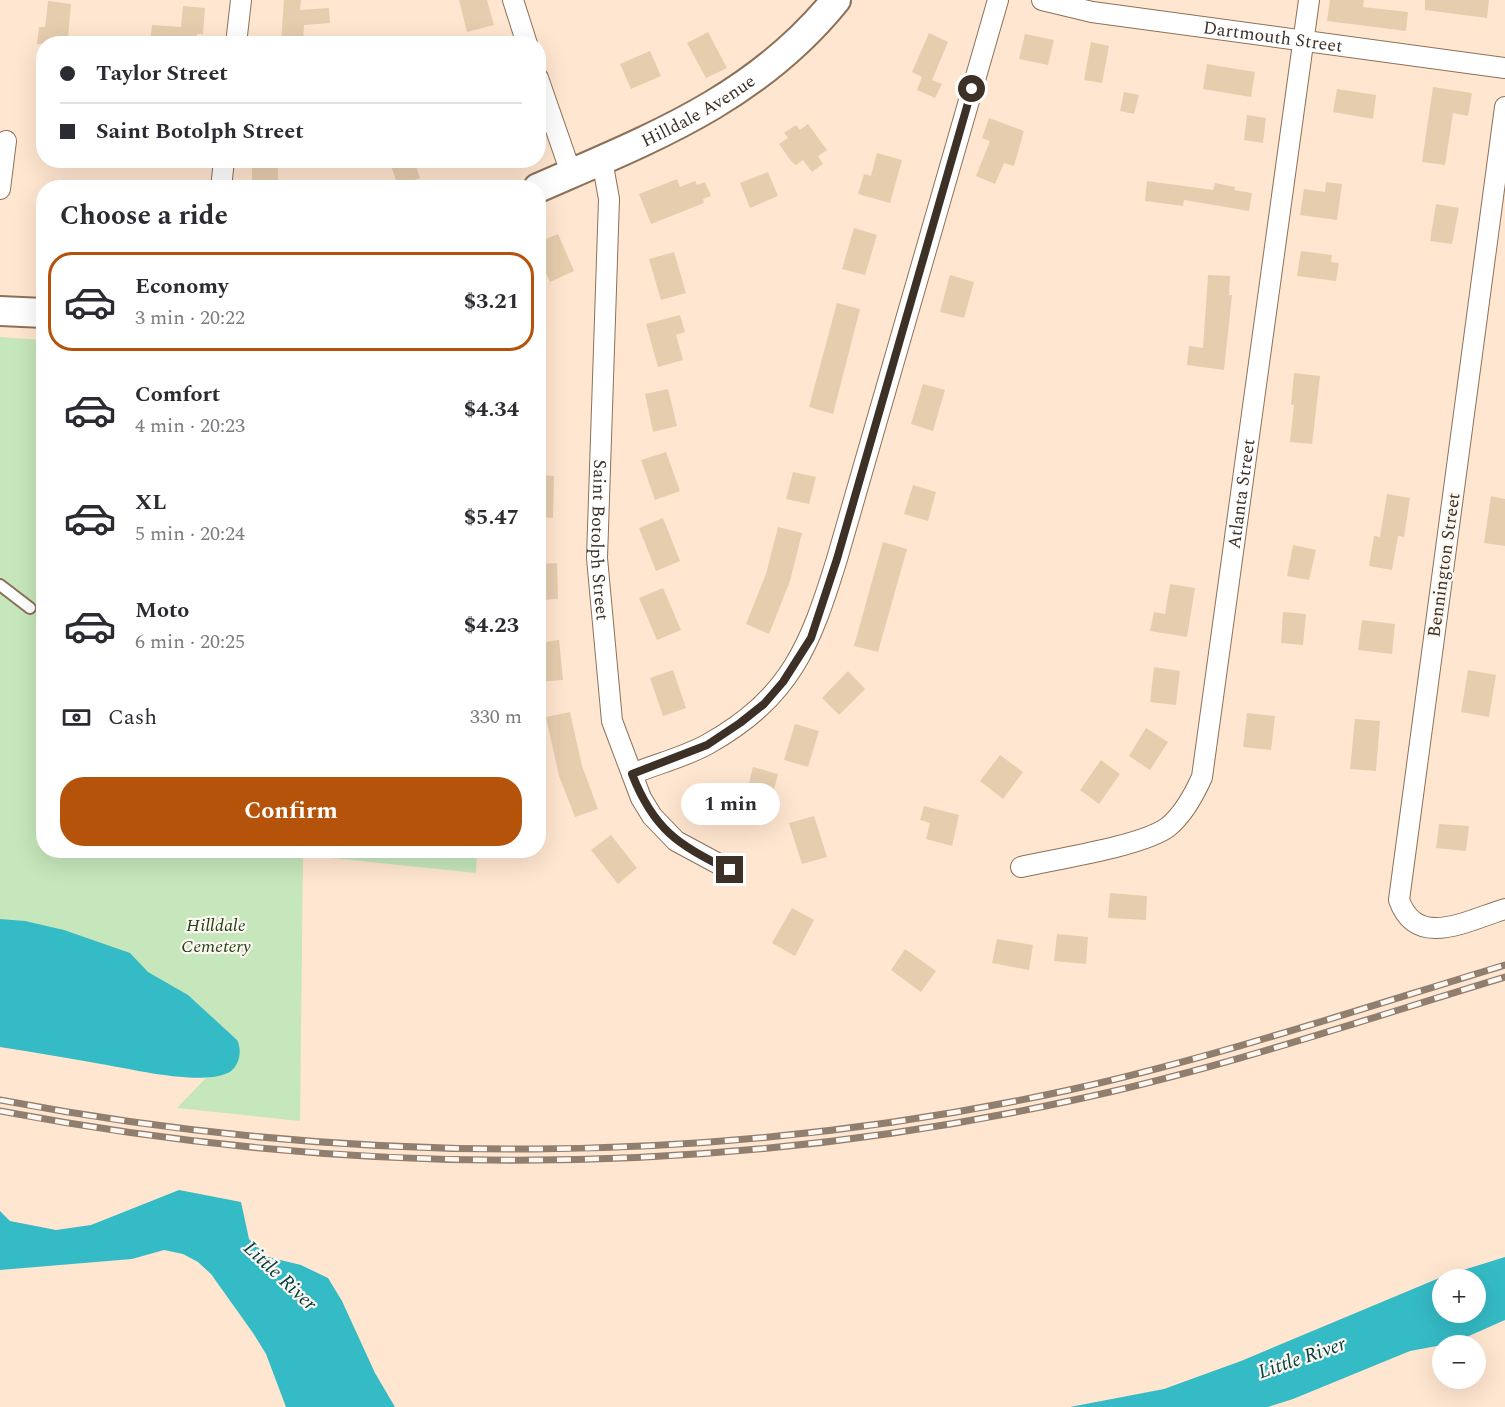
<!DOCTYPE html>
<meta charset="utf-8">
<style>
:root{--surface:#fff;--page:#f2f2f3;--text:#2b2b33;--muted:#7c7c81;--line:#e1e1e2;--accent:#b45309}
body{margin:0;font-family:Spectral,serif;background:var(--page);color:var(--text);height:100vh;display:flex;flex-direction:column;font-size:22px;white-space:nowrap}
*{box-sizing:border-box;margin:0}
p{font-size:20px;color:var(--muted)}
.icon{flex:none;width:33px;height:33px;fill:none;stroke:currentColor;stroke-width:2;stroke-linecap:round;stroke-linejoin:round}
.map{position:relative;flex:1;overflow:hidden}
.sheet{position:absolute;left:36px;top:180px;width:510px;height:678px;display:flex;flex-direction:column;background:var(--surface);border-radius:24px;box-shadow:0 6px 24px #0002}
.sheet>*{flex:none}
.banner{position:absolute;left:36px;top:36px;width:510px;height:132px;border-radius:24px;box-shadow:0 6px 24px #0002;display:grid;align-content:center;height:132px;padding:0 24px;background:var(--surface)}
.fabs{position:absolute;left:1432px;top:1269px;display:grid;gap:12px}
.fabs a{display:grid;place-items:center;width:54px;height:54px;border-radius:50%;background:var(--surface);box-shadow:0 6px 24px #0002;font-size:30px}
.end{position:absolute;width:27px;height:27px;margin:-14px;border:8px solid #3d3127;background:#fff;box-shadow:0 0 0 3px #fff}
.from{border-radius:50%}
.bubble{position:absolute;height:42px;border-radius:21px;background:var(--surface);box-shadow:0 6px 24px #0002;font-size:20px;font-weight:700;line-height:42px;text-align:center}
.banner b{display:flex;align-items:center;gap:21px;height:57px;font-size:22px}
.banner b+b{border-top:2px solid var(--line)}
.banner i{width:15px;height:15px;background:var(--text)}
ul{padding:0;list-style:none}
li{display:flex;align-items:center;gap:18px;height:99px;margin:0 12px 9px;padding:0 12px;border:3px solid transparent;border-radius:24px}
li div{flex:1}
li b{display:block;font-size:22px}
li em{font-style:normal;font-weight:700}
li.on{border-color:var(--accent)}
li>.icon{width:54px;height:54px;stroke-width:1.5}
h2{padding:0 24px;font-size:27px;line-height:72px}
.pay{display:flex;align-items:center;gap:15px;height:66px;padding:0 24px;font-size:22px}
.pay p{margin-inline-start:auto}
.action{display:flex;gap:12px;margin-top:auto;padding:12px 24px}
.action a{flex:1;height:69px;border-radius:24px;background:var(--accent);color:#fff;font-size:24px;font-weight:700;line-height:69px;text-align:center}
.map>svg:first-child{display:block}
.green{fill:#c6e6bb}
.water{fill:#35bbc5;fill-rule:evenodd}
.building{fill:#e6cdae}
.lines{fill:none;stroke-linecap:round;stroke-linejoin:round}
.service-casing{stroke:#8c7159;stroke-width:14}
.minor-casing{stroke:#8c7159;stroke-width:22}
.secondary-casing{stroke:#8c7159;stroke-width:32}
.service{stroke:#fff;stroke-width:10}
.minor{stroke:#fff;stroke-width:20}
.secondary{stroke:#fff;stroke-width:28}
.rail-casing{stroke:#907e6f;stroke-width:7}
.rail{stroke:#fdf7f1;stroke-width:4.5;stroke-dasharray:14;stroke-linecap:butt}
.route{stroke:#3d3127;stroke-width:8}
.labels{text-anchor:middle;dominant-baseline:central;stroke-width:4.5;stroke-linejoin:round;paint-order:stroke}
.street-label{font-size:18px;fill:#3d3127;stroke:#fdf7f1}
.park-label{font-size:18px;font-style:italic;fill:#214313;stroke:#fdf7f1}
.water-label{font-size:20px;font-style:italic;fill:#034145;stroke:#fdf7f1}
</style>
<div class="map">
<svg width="1505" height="1407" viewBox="0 0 1505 1407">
<rect width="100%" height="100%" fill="#ffe6d0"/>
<path class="green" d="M0 337 43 340 44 850 477 851 476 873 303 855 300 1121 177 1108 227 1056 0 942Z"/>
<g class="water">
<path d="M0 919 25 921 64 930 130 953 148 972 188 995 237 1040C243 1051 239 1070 225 1074 196 1085 132 1069 101 1064 67 1058 34 1052 0 1047Z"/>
<path d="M179 1190 241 1202 249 1239 268 1257 301 1265 328 1278 342 1301 375 1373 395 1407H286L266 1354 253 1333 211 1274 198 1262 183 1254 164 1250 132 1259 0 1270V1211L10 1221 56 1230 91 1225Z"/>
<path d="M1505 1257V1320L1453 1343 1410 1351 1293 1399 1268 1407H1070L1164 1389 1241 1361 1444 1276ZM1443 1280H1476V1312H1443Z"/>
</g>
<g class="building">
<path d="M284 0H301L300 10 329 8 330 23 304 25 303 43 281 41Z"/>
<path d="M459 0H487L494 25 467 32Z"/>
<path d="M1330 0H1364L1363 7 1408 12 1406 31 1327 21Z"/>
<path d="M1425 0H1489L1487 18 1425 10Z"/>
<path d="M48 1 71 4 68 38 55 36 54 44H37L39 27H45Z"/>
<path d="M183 6 205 8 203 34H197L196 44H150L152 25 181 27Z"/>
<path d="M708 32 727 68 706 78 687 43Z"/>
<path d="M929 33 948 42 932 80 942 84 935 98 917 90 922 77 912 72Z"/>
<path d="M1025 34 1054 40 1048 65 1019 59Z"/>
<path d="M1091 42 1109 46 1102 83 1084 80Z"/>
<path d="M650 51 661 76 631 89 620 64Z"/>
<path d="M1207 64 1255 72 1251 97 1203 89Z"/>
<path d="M1433 87 1472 93 1468 116 1453 113 1445 165 1422 162Z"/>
<path d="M1337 89 1376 95 1373 119 1333 112Z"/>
<path d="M1124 92 1139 95 1134 114 1120 111Z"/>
<path d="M1247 115 1266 118 1263 143 1244 140Z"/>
<path d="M989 118 1024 131 1014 166 1004 163 995 184 976 176 990 141 982 138Z"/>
<path d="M808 124 827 150 818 156 823 164 812 172 803 160 796 165 791 161 779 144 788 138 784 133 796 125 800 130Z"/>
<path d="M877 153 902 160 890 203 858 194 864 174 871 176Z"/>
<rect x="252" y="160" width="26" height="28"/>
<path d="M389 160H414L420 178 398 186Z"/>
<path d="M768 172 778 196 750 208 740 183Z"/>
<path d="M677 179 680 187 695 181 697 185 705 182 711 196 703 199 704 203 651 224 639 194Z"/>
<path d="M1147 181 1213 190 1215 183 1235 187 1234 190 1252 193 1249 211 1184 200 1183 206 1145 201Z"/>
<path d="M1326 182 1342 184 1337 220 1300 215 1304 189 1325 192Z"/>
<path d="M1436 204 1459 208 1452 244 1430 241Z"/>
<path d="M854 228 877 235 865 275 842 269Z"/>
<path d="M558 234 574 271 550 282 538 256V242Z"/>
<path d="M1301 251 1332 255 1331 262 1339 263 1336 281 1297 276Z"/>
<path d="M674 252 686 293 661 300 649 259Z"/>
<path d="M950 275 974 282 964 318 940 312Z"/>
<path d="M1208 275 1230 276 1229 295H1232L1224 370 1187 365 1189 346 1203 348Z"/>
<path d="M837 303 860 309 833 414 809 407Z"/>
<path d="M680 315 685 332 676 335 683 360 658 367 646 324Z"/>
<path d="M1294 373 1320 376 1312 444 1290 442 1294 405H1291Z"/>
<path d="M923 384 945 390 933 431 911 424Z"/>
<path d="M668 389 677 426 653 432 645 394Z"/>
<path d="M666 452 680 491 655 500 641 460Z"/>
<path d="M793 472 816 477 809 504 786 499Z"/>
<path d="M538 475 554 476 553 518 538 517Z"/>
<path d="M913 485 936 492 928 521 904 514Z"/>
<path d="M1387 494 1410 498 1404 537 1398 536 1392 570 1369 566 1374 536 1380 537Z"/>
<path d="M1491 496 1505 499V546L1484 543Z"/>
<path d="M663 518 680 561 656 571 639 528Z"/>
<path d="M778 527 802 533 790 581 769 634 746 624 766 574Z"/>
<path d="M883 542 907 549 878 652 854 646Z"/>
<path d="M1293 545 1316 550 1309 580 1287 576Z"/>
<path d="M557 563 558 599 538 600V564Z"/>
<path d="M1170 584 1195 588 1187 637 1150 631 1154 612 1165 614Z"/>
<path d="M663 588 681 630 657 640 639 598Z"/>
<path d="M1283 612 1306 614 1303 645 1281 643Z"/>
<path d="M1362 620 1395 624 1392 654 1358 650Z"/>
<path d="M559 640 563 680 538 682V643Z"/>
<path d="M1154 667 1180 671 1176 705 1150 702Z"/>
<path d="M673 670 686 708 663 716 650 678Z"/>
<path d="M1468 670 1496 675 1489 717 1461 712Z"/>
<path d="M848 671 865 689 839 715 822 698Z"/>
<path d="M570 712 582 766 598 809 575 817 559 776 546 717Z"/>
<path d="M1247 713 1275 716 1271 750 1243 747Z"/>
<path d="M1355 719 1380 721 1376 771 1350 769Z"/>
<path d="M795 724 819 731 808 767 784 760Z"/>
<path d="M1146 728 1168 742 1150 770 1129 756Z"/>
<path d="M1000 755 1023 772 1003 799 980 781Z"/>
<path d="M1101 760 1120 774 1099 804 1080 790Z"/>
<path d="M753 767 778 774 769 809 744 803Z"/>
<path d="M924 806 959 815 952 846 926 839 930 823 920 820Z"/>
<path d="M814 816 827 857 802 864 789 823Z"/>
<path d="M1439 824 1469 826 1466 851 1436 848Z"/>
<path d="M611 835 637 868 618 884 591 850Z"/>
<path d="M1110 893 1147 896 1146 920 1108 918Z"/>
<path d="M792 908 814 920 795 956 772 943Z"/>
<path d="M1057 934 1088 937 1086 964 1054 961Z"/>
<path d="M997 939 1033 945 1029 970 992 963Z"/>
<path d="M905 949 936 971 921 992 891 970Z"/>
</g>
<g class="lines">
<defs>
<path id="service" d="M0 585 30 608"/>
<g id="minor">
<path d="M513 0 527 44"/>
<path id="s1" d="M1042 0 1092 12 1505 68"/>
<path d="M236 44 241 0"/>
<path d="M538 78 571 173"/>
<path d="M1505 107 1399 900C1417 950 1468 920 1505 909"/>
<path id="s2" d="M602 160 609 199 597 558 612 721 641 798 652 816 676 841 730 870"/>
<path d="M221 188 224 160"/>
<path d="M0 189 6 141"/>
<path d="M632 774C656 764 685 757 708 744 791 697 810 646 837 559L998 0"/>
<path id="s3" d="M1021 867C1056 859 1143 846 1168 827 1184 814 1194 795 1202 777L1309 0"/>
</g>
<g id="secondary">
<path id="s4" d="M538 188C652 138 756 99 836 0"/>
<path d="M0 311 44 313"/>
</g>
</defs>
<use href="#service" class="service-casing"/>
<use href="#minor" class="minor-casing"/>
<use href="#secondary" class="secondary-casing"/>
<use href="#service" class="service"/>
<use href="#minor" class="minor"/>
<use href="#secondary" class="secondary"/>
<defs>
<g id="rail">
<path d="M0 1100C353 1167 717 1167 1069 1090 1217 1057 1360 1009 1505 965"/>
<path d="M0 1111C355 1178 715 1178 1069 1101 1217 1070 1360 1021 1505 977"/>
</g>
</defs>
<use href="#rail" class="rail-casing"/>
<use href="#rail" class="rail"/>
</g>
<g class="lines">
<path class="route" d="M730 870C678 846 653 828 632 774L707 745 740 723 764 704 783 682 811 638 837 559 972 89"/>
</g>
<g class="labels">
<g class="street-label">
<text stroke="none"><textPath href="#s1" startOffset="234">Dartmouth Street</textPath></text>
<text stroke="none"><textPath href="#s4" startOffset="178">Hilldale Avenue</textPath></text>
<text stroke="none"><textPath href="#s3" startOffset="500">Atlanta Street</textPath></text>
<text stroke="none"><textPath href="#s2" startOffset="381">Saint Botolph Street</textPath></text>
<text transform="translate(1444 565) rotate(-82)">Bennington Street</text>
</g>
<g class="park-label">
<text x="216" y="925">Hilldale<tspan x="216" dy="21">Cemetery</tspan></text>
</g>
<g class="water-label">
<text transform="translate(280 1276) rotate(43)">Little River</text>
<text transform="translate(1302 1358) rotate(-19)">Little River</text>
</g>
</g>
</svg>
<div class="fabs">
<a>+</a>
<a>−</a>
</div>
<i class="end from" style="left:972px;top:89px"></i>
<i class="end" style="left:730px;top:870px"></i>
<div class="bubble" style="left:681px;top:783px;width:99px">1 min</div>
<div class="banner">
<b><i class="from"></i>Taylor Street</b>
<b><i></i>Saint Botolph Street</b>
</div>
<section class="sheet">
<h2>Choose a ride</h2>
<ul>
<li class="on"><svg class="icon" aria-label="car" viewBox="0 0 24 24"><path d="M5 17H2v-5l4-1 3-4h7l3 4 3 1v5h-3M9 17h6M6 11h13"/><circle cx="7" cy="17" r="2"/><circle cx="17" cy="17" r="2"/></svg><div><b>Economy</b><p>3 min · 20:22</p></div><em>$3.21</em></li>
<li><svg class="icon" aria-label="car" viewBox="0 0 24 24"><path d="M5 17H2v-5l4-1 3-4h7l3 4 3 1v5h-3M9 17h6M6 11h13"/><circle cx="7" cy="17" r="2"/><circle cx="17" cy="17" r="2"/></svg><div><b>Comfort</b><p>4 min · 20:23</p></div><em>$4.34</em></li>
<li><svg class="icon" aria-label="car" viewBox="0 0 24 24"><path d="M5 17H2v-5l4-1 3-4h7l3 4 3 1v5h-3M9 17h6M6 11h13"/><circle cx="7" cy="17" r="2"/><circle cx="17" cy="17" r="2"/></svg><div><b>XL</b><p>5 min · 20:24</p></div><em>$5.47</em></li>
<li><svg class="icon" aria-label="car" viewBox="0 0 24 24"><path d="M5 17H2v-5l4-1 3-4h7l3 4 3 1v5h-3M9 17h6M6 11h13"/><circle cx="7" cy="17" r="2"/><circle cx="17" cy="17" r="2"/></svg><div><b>Moto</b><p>6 min · 20:25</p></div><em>$4.23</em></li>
</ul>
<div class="pay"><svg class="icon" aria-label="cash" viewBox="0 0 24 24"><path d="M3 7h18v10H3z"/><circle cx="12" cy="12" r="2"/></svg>Cash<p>330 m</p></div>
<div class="action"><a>Confirm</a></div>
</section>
</div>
